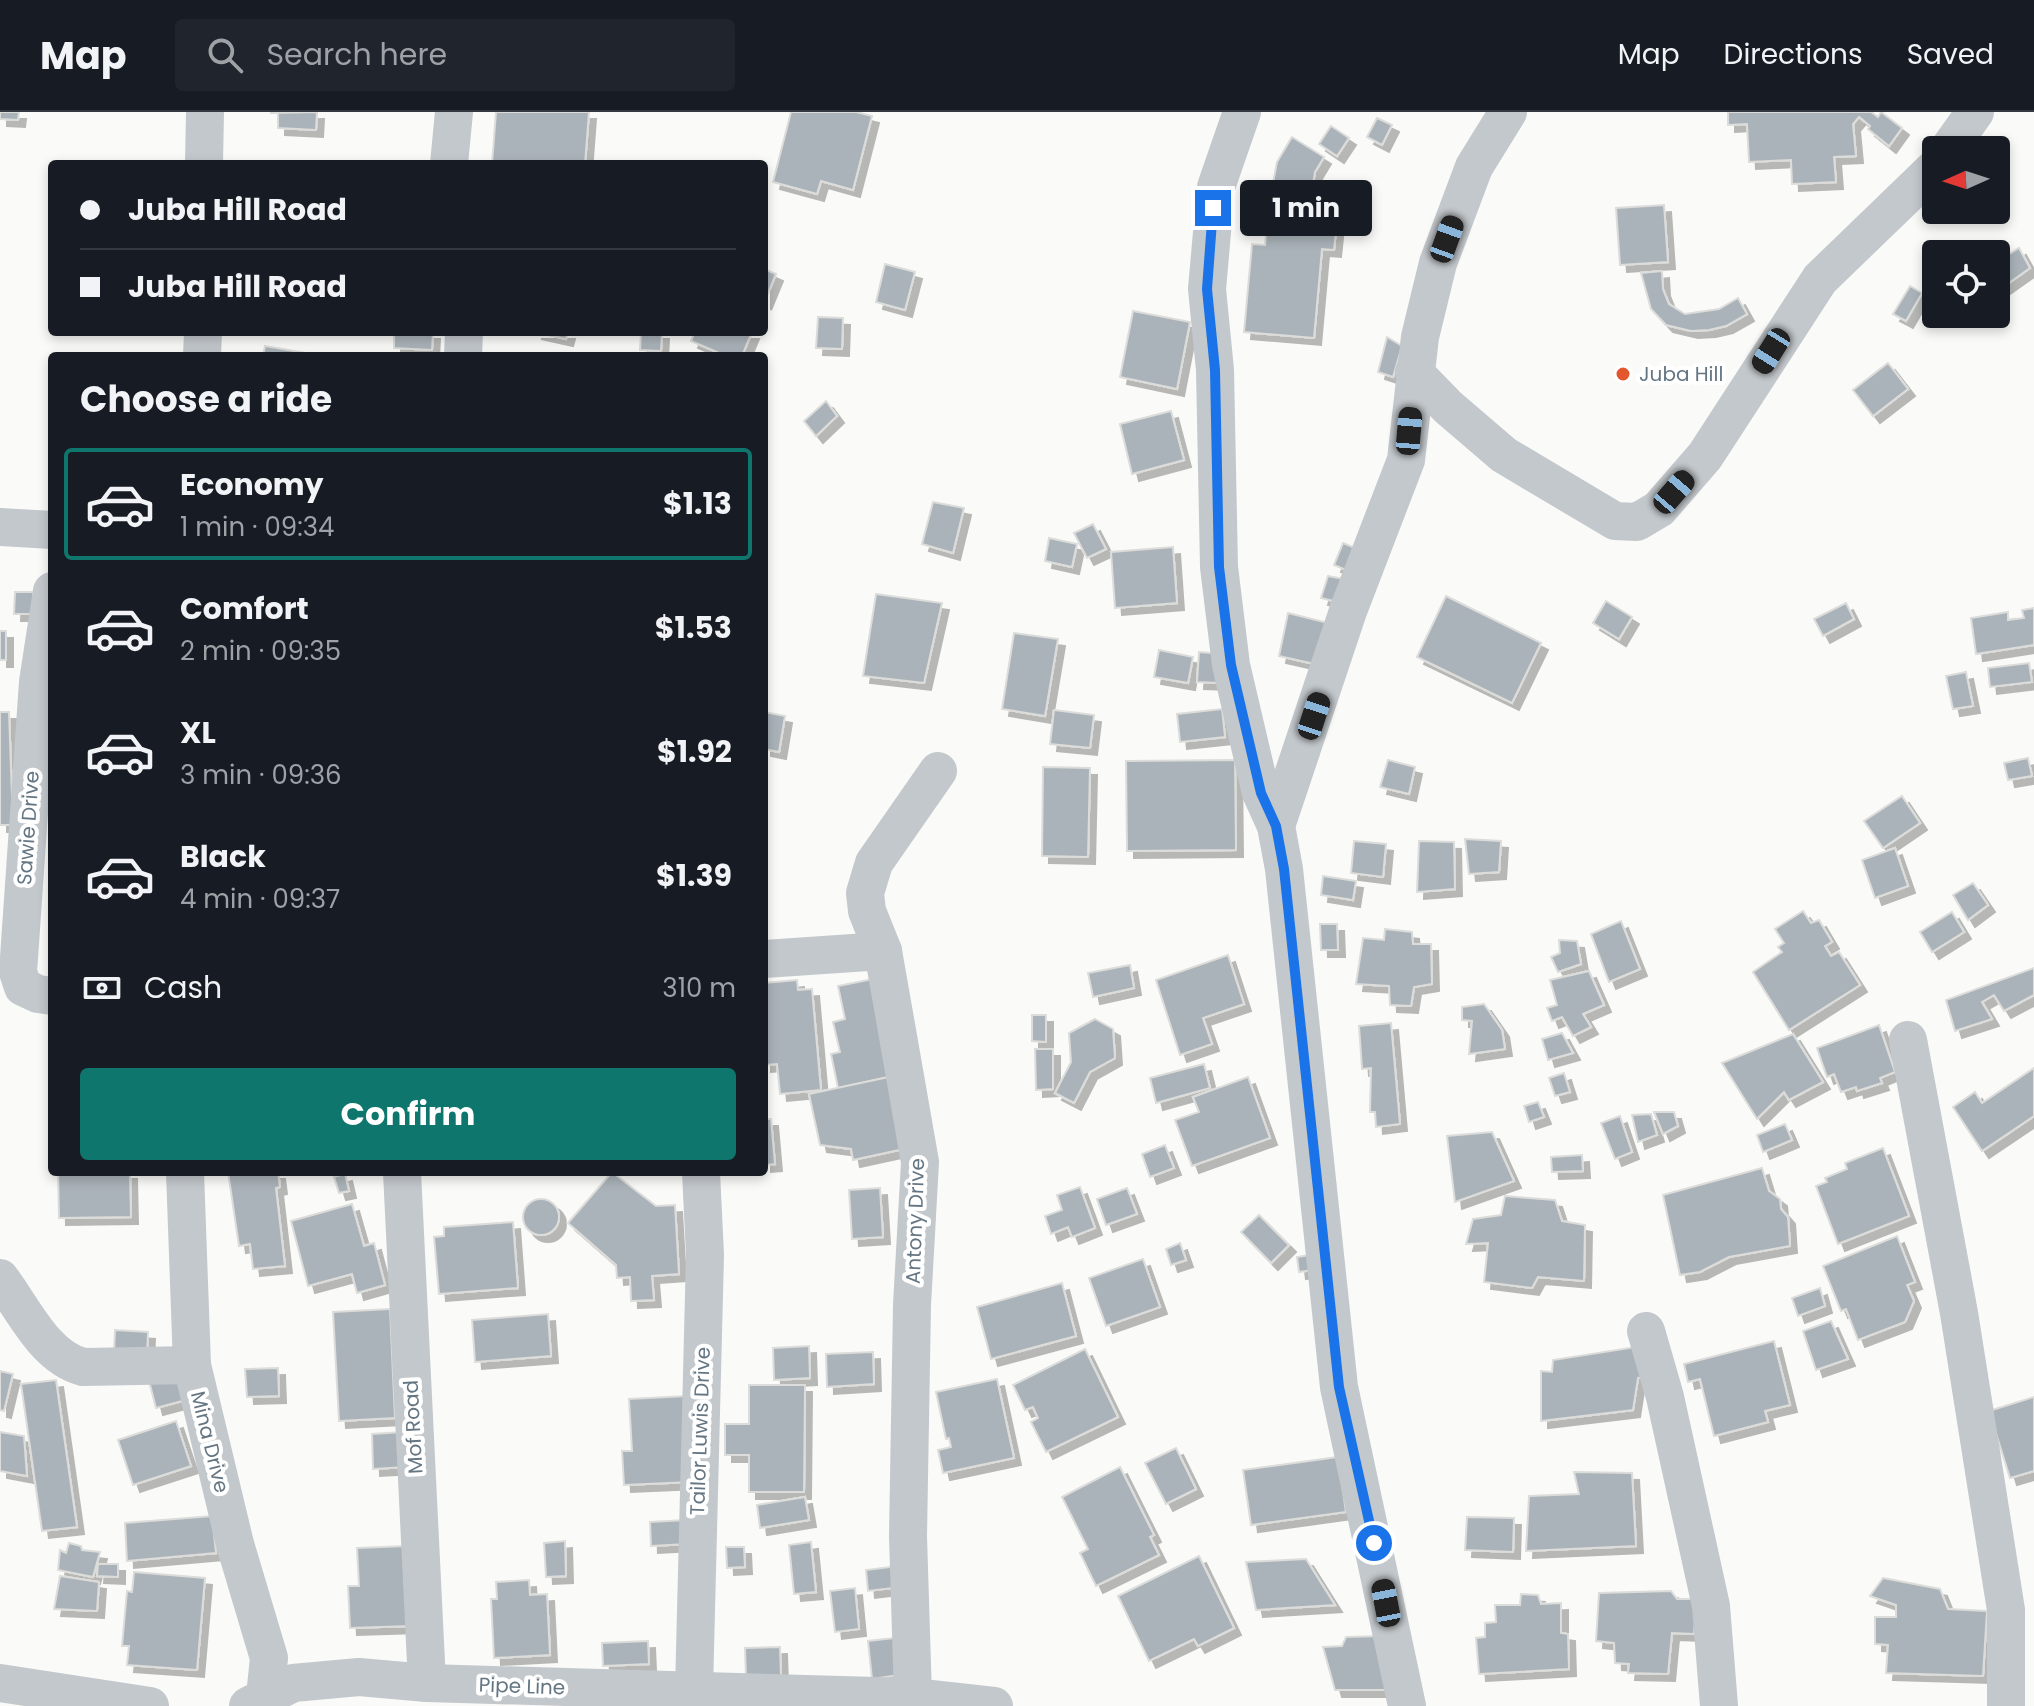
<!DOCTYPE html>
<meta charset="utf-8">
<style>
:root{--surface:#171b24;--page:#20242c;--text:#f1f3f6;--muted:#9ea1a6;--line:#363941;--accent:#0f766e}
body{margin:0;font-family:Poppins,sans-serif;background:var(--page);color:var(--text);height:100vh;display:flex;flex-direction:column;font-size:30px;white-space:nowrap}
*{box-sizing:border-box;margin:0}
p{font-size:26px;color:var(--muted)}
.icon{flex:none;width:44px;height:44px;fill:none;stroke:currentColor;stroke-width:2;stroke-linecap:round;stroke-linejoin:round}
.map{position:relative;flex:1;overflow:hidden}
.panel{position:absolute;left:48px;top:240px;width:720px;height:824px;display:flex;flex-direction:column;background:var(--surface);border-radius:8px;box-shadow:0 4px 12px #0003}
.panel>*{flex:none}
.hud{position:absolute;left:48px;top:48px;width:720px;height:176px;border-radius:8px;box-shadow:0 4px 12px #0003;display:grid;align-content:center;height:176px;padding:0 32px;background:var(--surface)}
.needle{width:52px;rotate:267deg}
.fabs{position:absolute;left:1922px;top:24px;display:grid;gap:16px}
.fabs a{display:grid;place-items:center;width:88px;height:88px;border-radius:8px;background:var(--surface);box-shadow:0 4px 12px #0003;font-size:40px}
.end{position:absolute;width:36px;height:36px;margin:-18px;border:10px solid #1a73e8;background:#fff;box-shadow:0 0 0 4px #fff}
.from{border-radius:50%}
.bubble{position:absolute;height:56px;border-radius:8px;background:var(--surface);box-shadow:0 4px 12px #0003;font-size:26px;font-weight:700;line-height:56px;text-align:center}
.car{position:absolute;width:24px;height:48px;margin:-24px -12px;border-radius:10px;box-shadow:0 0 6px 2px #0007;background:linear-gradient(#222 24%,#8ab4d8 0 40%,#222 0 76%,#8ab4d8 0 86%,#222 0)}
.hud b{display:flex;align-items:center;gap:28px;height:76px;font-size:30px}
.hud b+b{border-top:2px solid var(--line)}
.hud i{width:20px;height:20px;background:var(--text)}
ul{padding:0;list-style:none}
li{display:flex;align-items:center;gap:24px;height:112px;margin:0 16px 12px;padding:0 16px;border:4px solid transparent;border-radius:8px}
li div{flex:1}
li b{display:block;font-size:30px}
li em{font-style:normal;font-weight:700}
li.selected{border-color:var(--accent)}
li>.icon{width:72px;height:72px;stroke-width:1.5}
h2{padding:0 32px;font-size:36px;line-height:96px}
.pay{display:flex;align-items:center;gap:20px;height:88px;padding:0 32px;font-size:30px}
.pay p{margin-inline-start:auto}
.primary-button{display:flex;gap:16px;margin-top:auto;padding:16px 32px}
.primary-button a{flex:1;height:92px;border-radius:8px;background:var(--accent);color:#fff;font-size:32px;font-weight:700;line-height:92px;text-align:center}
header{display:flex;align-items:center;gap:48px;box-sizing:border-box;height:112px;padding:0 40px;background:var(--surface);border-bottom:2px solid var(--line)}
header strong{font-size:38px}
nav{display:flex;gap:44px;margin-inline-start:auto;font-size:28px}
.search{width:560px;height:72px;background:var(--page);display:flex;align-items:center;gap:20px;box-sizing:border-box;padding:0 28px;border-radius:8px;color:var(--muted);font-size:30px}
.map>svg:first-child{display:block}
.building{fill:#aab3b9;stroke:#dcdcda;stroke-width:2;filter:url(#shadow)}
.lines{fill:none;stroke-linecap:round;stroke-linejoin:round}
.minor{stroke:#c3c8cc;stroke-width:38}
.route{stroke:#1a73e8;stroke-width:10}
.poi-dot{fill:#e4572e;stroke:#fff;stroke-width:3}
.labels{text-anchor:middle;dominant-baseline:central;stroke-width:8;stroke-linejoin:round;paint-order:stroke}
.poi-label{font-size:20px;fill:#657683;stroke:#fff;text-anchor:start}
.street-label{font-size:20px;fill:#657683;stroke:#fff}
</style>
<header>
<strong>Map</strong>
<div class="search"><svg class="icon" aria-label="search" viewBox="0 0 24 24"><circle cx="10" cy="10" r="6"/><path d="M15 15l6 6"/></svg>Search here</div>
<nav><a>Map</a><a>Directions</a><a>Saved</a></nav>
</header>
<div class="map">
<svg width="2034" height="1594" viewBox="0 0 2034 1594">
<defs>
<filter id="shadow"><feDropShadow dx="7" dy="7" stdDeviation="0" flood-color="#0004"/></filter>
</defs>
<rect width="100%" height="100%" fill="#fafaf8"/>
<g class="building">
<path d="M0 0H19L18 8 0 7Z"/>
<path d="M317 0 316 18 278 16V1H270Z"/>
<path d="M496 0H589L585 52H492Z"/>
<path d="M791 0H856L872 4 853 78 821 69 817 82 773 70Z"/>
<path d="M1728 0H1871L1878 5 1881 0 1902 16 1889 34 1868 17 1870 14 1859 5 1853 12 1856 44 1834 45 1836 70 1792 72 1791 48 1749 50 1747 12 1728 13Z"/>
<path d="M1377 6 1392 13 1382 33 1367 25Z"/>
<path d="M1331 14 1349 26 1337 44 1319 32Z"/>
<path d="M1292 25 1324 45 1315 60 1309 96 1269 92 1277 50Z"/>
<path d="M1269 92 1338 99 1334 138 1322 137 1314 226 1244 220 1252 132 1265 133Z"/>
<path d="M1664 93 1668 150 1620 153 1616 96Z"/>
<path d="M2019 136 2030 156 1999 178 1996 150Z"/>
<path d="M885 152 915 160 905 198 876 190Z"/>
<path d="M764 157 776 162 764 191Z"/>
<path d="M1662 159 1663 177 1669 192 1685 202 1719 197 1738 186 1747 202 1726 214 1709 218 1691 219 1666 213 1651 197 1641 161Z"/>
<path d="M1910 174 1922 181 1906 209 1893 202Z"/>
<path d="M1133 199 1190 210 1177 277 1120 265Z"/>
<path d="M818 205 843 206 842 237 816 236Z"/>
<path d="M394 220H433L432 238 394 236Z"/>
<path d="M534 220H568L566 227Z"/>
<path d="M641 220H662L661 239 640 238Z"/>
<path d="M695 220H752L742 244H726L691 229Z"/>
<path d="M1387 225 1402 234 1393 265 1378 260Z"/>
<path d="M265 234 323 244H263Z"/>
<path d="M1888 251 1908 277 1873 304 1853 278Z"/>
<path d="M826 289 837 304 816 324 804 309Z"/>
<path d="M1171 299 1184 348 1132 362 1120 312Z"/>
<path d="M933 390 964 396 953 441 922 432Z"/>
<path d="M1093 412 1106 437 1087 446 1074 421Z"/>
<path d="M1049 426 1077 432 1072 455 1045 449Z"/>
<path d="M1343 431 1360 438 1351 460 1334 453Z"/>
<path d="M1173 435 1177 491 1115 496 1111 440Z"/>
<path d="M1328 464 1349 468 1342 491 1321 486Z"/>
<path d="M15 480H33L34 502H14Z"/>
<path d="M876 482 942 491 924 571 863 564Z"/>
<path d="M1446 484 1541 531 1512 591 1417 545Z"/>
<path d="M1606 489 1632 505 1619 527 1593 511Z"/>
<path d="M1846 491 1854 507 1823 524 1814 507Z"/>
<path d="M2034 496V533L1976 542 1971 506 2008 500V508L2024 506 2022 498Z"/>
<path d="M1288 501 1328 511 1319 553 1279 544Z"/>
<rect x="0" y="519" width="6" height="29"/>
<path d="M1014 521 1058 527 1045 604 1002 597Z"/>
<path d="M1159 538 1193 545 1188 571 1154 565Z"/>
<path d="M1199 540 1223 542 1221 571 1197 570Z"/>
<path d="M2029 551 2032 570 1990 575 1988 556Z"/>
<path d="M1966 560 1973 594 1953 597 1946 564Z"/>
<path d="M1222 597 1225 625 1180 630 1177 602Z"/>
<path d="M1054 598 1094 603 1090 636 1050 632Z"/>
<path d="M0 600H9L13 713H0Z"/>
<path d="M764 600 785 604 779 640 764 637Z"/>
<path d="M2028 646 2032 664 2008 668 2004 651Z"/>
<path d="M1235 648 1236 738 1127 739 1126 649Z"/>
<path d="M1388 648 1415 655 1409 682 1380 675Z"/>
<path d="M1043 655 1090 656 1088 745 1042 744Z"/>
<path d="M1902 684 1920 711 1883 736 1864 709Z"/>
<path d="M1465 727 1501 729 1499 760 1469 762Z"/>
<path d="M1354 729 1386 732 1383 765 1351 761Z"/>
<path d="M1419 729 1454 730 1455 777 1417 780Z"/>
<path d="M1895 736 1908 774 1875 786 1862 748Z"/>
<path d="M1323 764 1356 769 1353 788 1321 783Z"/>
<path d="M1973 771 1988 793 1968 808 1953 783Z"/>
<path d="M1803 799 1811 811 1819 808 1832 830 1825 834 1831 844 1839 840 1860 873 1789 918 1753 860 1782 840 1778 835 1784 831 1775 817Z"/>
<path d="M1952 800 1964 820 1932 840 1920 820Z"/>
<path d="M1621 809 1640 857 1609 870 1591 822Z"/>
<path d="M1320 812H1337L1338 838H1321Z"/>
<path d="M1385 817 1412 820 1413 832H1431L1432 872 1414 875 1411 894 1390 893 1389 874 1356 872 1363 826 1384 828Z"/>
<path d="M1559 828 1577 829 1581 852 1558 860 1551 845 1560 841Z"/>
<path d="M1228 843 1244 892 1203 906 1212 932 1180 943 1156 868Z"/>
<path d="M1130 853 1134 876 1093 885 1088 861Z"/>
<path d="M2034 856V883L2004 899 1994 883 1982 890 1992 907 1955 919 1946 888Z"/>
<path d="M1589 859 1604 893 1583 902 1591 915 1573 924 1562 905 1552 909 1547 896 1557 893 1550 868Z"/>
<path d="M878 866 898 963 838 976 831 942 840 940 833 910 845 907 838 874Z"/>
<path d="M797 868 798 878 812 877 821 978 780 982 777 952 764 953V871Z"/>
<path d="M1484 892 1502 918 1505 937 1469 942 1472 909 1462 908V895Z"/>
<path d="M1032 903H1046V930L1032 929Z"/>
<path d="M1095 907 1113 917 1115 946 1090 960 1074 991 1055 981 1071 950 1069 921Z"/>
<path d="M1391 911 1400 1012 1376 1015 1375 1000H1370L1371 956 1362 957 1359 914Z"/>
<path d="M1879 913 1895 960 1880 966 1882 971 1857 979 1856 975 1841 980 1834 962 1827 965 1817 936Z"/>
<path d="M1562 921 1573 941 1548 948 1542 927Z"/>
<path d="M1793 922 1823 970 1789 988 1784 980 1757 1007 1722 951Z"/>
<path d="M1035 937H1053V977L1036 978Z"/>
<path d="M1204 952 1210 976 1156 991 1150 966Z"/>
<path d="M2034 956V1004L1982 1039 1953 995 1975 980 1982 991Z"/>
<path d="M1564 961 1570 980 1555 984 1549 966Z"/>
<path d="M898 963 913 1035 853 1048 851 1037 820 1033 809 982Z"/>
<path d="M1248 965 1270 1026 1192 1054 1175 1008 1199 1000 1193 985Z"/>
<path d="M1538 990 1544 1005 1529 1010 1524 994Z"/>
<path d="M1654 1000H1674L1678 1014 1663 1022Z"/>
<path d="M1651 1002 1657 1023 1638 1030 1632 1003Z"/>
<path d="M1620 1004 1632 1040 1615 1047 1601 1011Z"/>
<path d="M764 1007H771L775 1052 764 1053Z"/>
<path d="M1785 1012 1792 1028 1763 1040 1757 1023Z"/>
<path d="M1492 1020 1514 1069 1455 1090 1447 1024Z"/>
<path d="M1165 1033 1174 1056 1150 1065 1142 1042Z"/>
<path d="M1883 1036 1909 1104 1838 1132 1816 1074 1827 1070 1825 1066 1847 1057 1845 1051Z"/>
<path d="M1582 1043 1583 1059 1552 1060 1551 1045Z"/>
<path d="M1762 1056 1769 1079 1780 1087 1781 1097 1788 1105 1790 1134 1729 1145 1700 1160 1680 1163 1663 1083Z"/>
<path d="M58 1060H130L131 1105 59 1106Z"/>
<path d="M228 1060H278L280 1075 276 1076 285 1154 253 1157 250 1132 239 1134Z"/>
<path d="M612 1060 656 1094 675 1093 679 1162 652 1164 654 1188 631 1189 630 1165 617 1166 616 1153 568 1111Z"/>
<path d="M345 1062 349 1079 339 1081 334 1065Z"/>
<path d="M1080 1075 1095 1116 1072 1125 1068 1115 1051 1122 1045 1104 1062 1098 1057 1083Z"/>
<path d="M880 1076 883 1125 852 1127 849 1078Z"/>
<path d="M1127 1076 1137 1102 1106 1113 1097 1087Z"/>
<path d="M1505 1084 1555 1088 1562 1109 1585 1113 1584 1169 1538 1165 1532 1176 1484 1170 1488 1131 1466 1132 1473 1107 1501 1103Z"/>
<circle cx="541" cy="1105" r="18"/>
<path d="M352 1092 364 1134 374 1131 385 1173 357 1181 352 1162 308 1174 291 1109Z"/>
<path d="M1259 1103 1289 1133 1271 1151 1241 1120Z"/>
<path d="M513 1110 518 1176 439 1182 434 1125 444 1124V1115Z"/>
<path d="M1897 1124 1915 1170 1907 1173 1914 1189 1905 1210 1858 1228 1846 1197 1841 1199 1823 1154Z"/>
<path d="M1180 1131 1186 1148 1171 1153 1166 1137Z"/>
<path d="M1310 1143 1312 1158 1299 1160 1297 1145Z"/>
<path d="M1143 1147 1160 1195 1106 1214 1089 1166Z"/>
<path d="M1062 1171 1076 1224 991 1247 977 1195Z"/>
<path d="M1820 1176 1825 1194 1798 1204 1792 1186Z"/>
<path d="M390 1197 395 1306 339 1309 333 1200Z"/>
<path d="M548 1202 551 1244 475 1250 472 1208Z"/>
<path d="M1831 1209 1848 1247 1816 1258 1803 1219Z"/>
<path d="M115 1218 148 1220 147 1241 114 1239Z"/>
<path d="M1774 1229 1790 1293 1765 1299 1768 1310 1714 1324 1700 1267 1688 1270 1684 1252Z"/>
<path d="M809 1234 810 1266 774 1268 773 1236Z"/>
<path d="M1642 1234 1651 1264 1638 1266 1633 1298 1541 1309V1259L1552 1260 1553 1248Z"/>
<path d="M1085 1237 1118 1305 1046 1340 1031 1310 1038 1306 1033 1295 1025 1298 1013 1273Z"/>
<path d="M873 1240 874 1272 827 1275 826 1242Z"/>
<path d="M278 1256 279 1284 247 1285 245 1257Z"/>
<path d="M0 1259 13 1262 4 1299 0 1298Z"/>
<path d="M178 1261 186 1288 156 1296 149 1269Z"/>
<path d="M997 1267 1014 1346 943 1361 938 1338 951 1335 949 1326 946 1327 936 1280Z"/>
<path d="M56 1268 77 1415 42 1419 21 1272Z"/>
<path d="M749 1273H805L804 1380H749V1343H725V1312H749Z"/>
<path d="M687 1284 691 1370 624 1373 622 1339H632L629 1287Z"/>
<path d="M2034 1285V1359L2010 1366 1989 1299Z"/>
<path d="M176 1309 191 1354 133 1373 118 1328Z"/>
<path d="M0 1320 24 1324 27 1364 0 1359Z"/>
<path d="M404 1320 406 1355 373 1357 372 1322Z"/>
<path d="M1176 1336 1196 1377 1166 1392 1145 1351Z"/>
<path d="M1338 1345 1346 1400 1251 1413 1243 1358Z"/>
<path d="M1120 1355 1154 1423 1150 1425 1159 1443 1096 1474 1080 1441 1088 1437 1062 1385Z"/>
<path d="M1574 1360 1632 1361 1636 1434 1526 1439 1529 1384 1579 1382Z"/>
<path d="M805 1385 809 1408 760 1416 757 1393Z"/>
<path d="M212 1404 216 1441 127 1449 125 1411Z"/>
<path d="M1467 1405 1514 1406 1513 1440 1465 1438Z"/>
<path d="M686 1408 687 1432 651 1434 650 1410Z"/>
<path d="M565 1429 566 1464 546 1465 544 1431Z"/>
<path d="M811 1430 816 1480 794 1482 789 1433Z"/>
<path d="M69 1431 81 1434 82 1438 100 1440 93 1465 58 1458 60 1438 66 1441Z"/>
<path d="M407 1434 411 1514 350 1516 348 1474H359L357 1436Z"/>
<path d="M726 1435H744L745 1455 727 1456Z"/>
<path d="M1199 1444 1234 1516 1198 1534 1194 1527 1149 1549 1118 1484Z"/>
<path d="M1306 1447 1335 1493 1256 1498 1246 1450Z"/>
<path d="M98 1452H118V1465L97 1464Z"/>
<path d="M898 1454 901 1475 868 1479 866 1458Z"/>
<path d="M134 1460 205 1466 197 1558 127 1553 129 1534H122L127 1479 132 1480Z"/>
<path d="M60 1464 99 1470 97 1499 54 1497Z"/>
<path d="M1883 1466 1940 1477 1948 1497 1987 1499 1983 1564 1886 1561 1888 1533 1875 1532V1505H1896V1493L1870 1484Z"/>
<path d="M529 1468 530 1483 547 1482 550 1543 494 1546 491 1487H497L496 1470Z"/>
<path d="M855 1476 859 1517 835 1520 830 1479Z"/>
<path d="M1671 1479 1677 1487H1697L1694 1522 1672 1521 1668 1562 1628 1561 1629 1552 1615 1551 1614 1531 1596 1529 1599 1481Z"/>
<path d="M1521 1482 1538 1483 1541 1492 1561 1491V1521L1568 1522 1569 1557 1479 1562 1476 1526 1485 1525V1511L1496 1510 1495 1493H1520Z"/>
<path d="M1382 1524 1394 1578H1335L1323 1535 1342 1534 1346 1525Z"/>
<path d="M894 1526 899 1563 872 1567 868 1529Z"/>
<path d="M648 1529 649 1552 603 1554 602 1531Z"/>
<path d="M780 1535 781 1565 746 1566 745 1536Z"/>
</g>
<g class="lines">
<g class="minor">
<path d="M1242 0 1216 75 1207 177 1215 258 1219 455 1231 553 1261 681 1276 714 1284 757 1339 1275 1407 1594"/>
<path d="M1948 38 1975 0"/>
<path d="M204 52 205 0"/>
<path d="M449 52 454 0"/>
<path d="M202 244 203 220"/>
<path d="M463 244 464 220"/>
<path d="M1414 260 1448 295 1504 343 1615 409 1637 410 1659 397 1705 344 1820 167 1936 55"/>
<path d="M0 415 52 418"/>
<path d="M52 479 38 570 18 860 23 875 38 882 52 884"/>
<path d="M1276 714 1348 499 1406 348 1420 225 1438 151 1474 55 1508 0"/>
<path d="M764 847 883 839"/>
<path d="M1908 928 1959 1201 2006 1498V1594"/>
<path d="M185 1060 192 1253 235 1432 269 1546 264 1594"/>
<path d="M402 1060 427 1571"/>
<path d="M0 1166C23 1196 44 1245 83 1255L192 1253"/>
<path d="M1646 1219 1665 1285 1711 1494 1719 1594"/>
<path d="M0 1571 150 1594"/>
<path d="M694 1578 705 1143 701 1060"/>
<path d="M913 1585 908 1424 912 1193 920 1050 883 839 867 799 865 781 874 751 938 659"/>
<path d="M248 1594 293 1571 359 1565 427 1571 913 1585 994 1594"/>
</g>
</g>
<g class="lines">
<path class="route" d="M1213 96 1207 177 1215 258 1219 455 1231 553 1261 681 1276 714 1284 757 1339 1275 1374 1431"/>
</g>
<circle class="poi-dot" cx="1623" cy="262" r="8"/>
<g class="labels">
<g class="poi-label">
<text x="1639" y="262">Juba Hill</text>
</g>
<g class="street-label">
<text transform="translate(28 716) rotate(-86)">Sawie Drive</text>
<text transform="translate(915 1109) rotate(-88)">Antony Drive</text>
<text transform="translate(413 1315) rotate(-93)">Mof Road</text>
<text transform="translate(700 1319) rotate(-88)">Tailor Luwis Drive</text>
<text transform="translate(210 1330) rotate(76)">Mina Drive</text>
<text transform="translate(522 1574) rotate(2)">Pipe Line</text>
</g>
</g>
</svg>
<div class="fabs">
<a><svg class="needle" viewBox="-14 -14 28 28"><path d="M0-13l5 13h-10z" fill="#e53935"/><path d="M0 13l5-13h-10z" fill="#9ea1a6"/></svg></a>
<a><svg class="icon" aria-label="locate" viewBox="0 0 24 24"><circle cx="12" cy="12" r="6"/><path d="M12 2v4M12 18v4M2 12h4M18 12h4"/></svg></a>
</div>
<i class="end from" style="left:1374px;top:1431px"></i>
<i class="end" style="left:1213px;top:96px"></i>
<div class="bubble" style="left:1240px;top:68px;width:132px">1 min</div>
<i class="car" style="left:1447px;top:127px;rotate:20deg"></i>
<i class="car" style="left:1771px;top:239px;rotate:212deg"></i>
<i class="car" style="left:1409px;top:319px;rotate:5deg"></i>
<i class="car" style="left:1674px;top:380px;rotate:41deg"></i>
<i class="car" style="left:1314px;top:604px;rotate:18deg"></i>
<i class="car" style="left:1386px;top:1491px;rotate:349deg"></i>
<div class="hud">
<b><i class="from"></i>Juba Hill Road</b>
<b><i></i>Juba Hill Road</b>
</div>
<section class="panel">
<h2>Choose a ride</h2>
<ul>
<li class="selected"><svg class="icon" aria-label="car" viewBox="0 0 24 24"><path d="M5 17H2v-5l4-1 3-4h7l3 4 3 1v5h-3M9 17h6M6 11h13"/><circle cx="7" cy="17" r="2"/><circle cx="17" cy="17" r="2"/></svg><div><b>Economy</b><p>1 min · 09:34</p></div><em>$1.13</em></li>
<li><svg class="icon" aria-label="car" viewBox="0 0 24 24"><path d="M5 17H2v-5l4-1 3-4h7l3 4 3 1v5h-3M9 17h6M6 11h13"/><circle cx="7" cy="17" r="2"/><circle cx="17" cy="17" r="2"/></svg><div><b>Comfort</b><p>2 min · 09:35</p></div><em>$1.53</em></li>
<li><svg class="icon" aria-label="car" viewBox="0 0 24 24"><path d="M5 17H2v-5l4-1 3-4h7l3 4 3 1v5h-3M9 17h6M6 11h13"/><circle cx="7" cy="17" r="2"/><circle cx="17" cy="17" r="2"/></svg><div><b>XL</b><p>3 min · 09:36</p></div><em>$1.92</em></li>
<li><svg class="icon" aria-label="car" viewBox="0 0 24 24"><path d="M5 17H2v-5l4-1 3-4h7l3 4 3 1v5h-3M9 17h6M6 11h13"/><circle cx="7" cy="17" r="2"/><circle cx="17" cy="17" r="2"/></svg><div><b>Black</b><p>4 min · 09:37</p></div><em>$1.39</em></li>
</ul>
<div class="pay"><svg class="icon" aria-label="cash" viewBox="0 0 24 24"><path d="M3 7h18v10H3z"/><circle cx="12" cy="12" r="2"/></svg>Cash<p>310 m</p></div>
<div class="primary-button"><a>Confirm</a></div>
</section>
</div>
